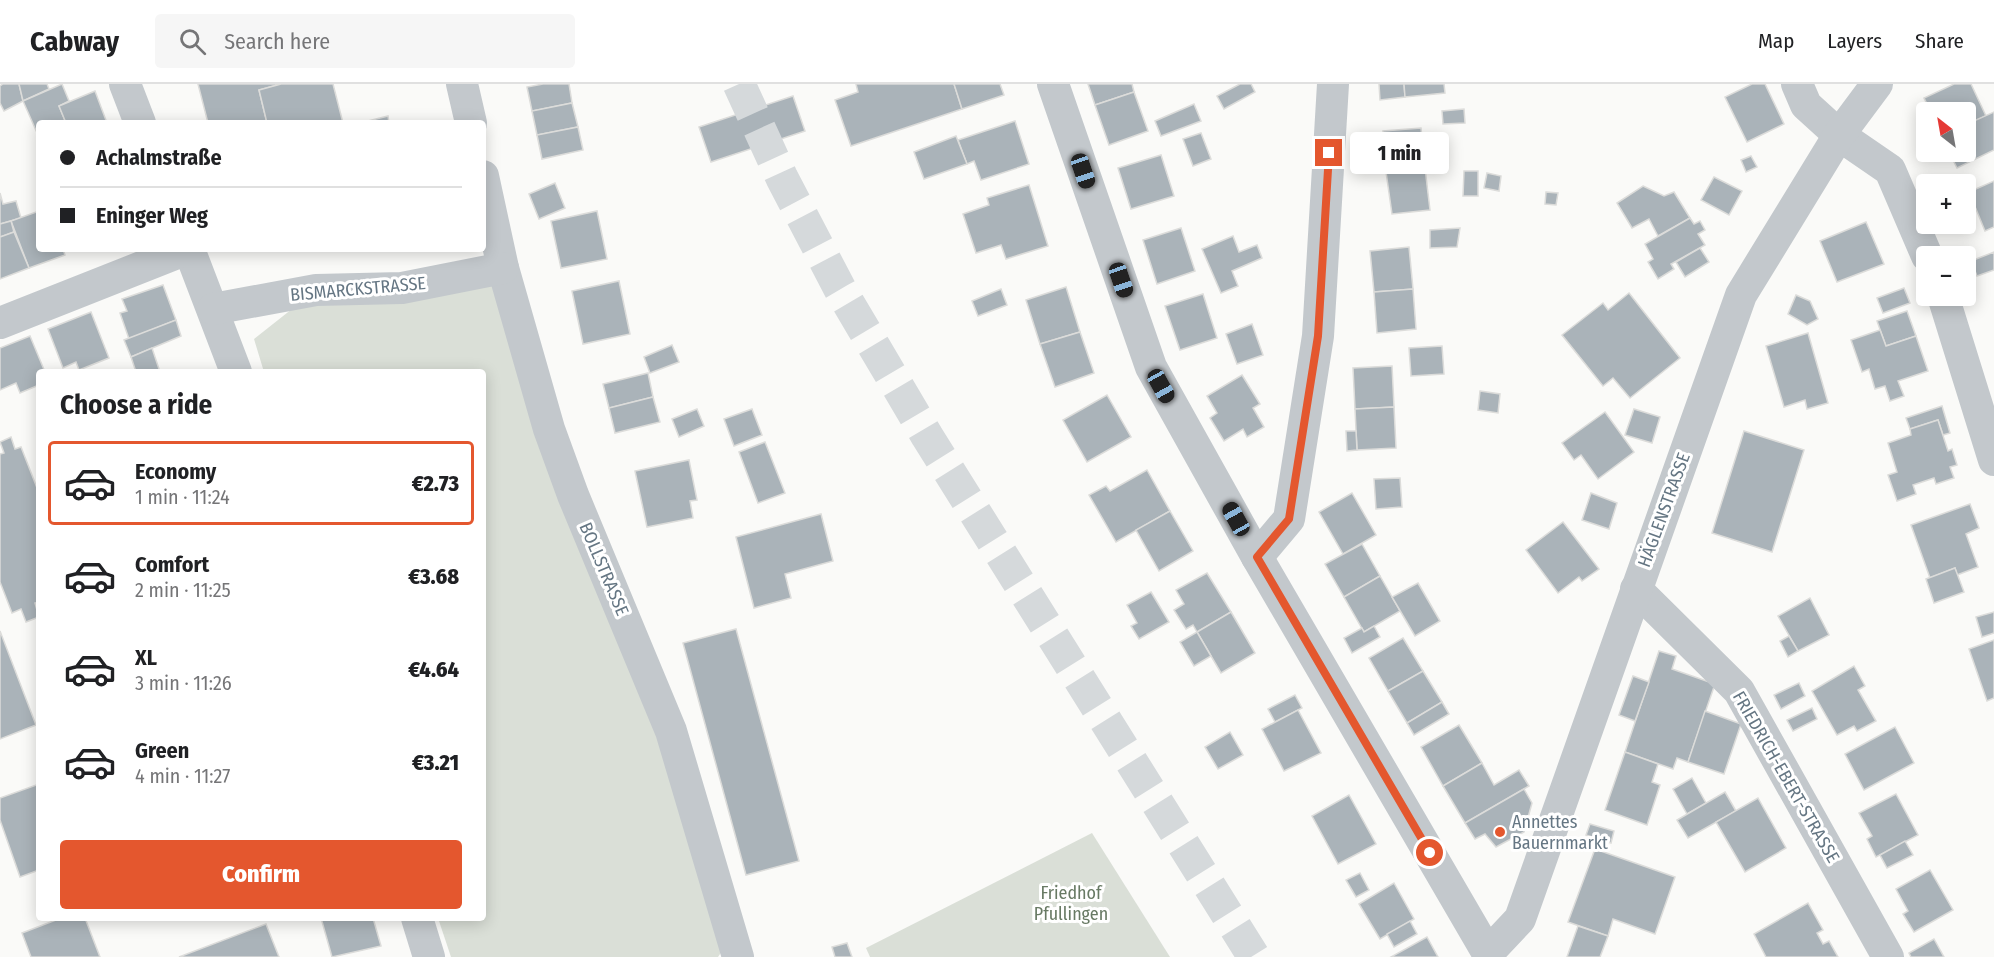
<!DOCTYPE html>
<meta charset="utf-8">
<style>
:root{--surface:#fff;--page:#f6f6f6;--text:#202124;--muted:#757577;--line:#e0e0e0;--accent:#e4572e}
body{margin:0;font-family:"Fira Sans Condensed",sans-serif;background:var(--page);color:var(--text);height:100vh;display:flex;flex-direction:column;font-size:22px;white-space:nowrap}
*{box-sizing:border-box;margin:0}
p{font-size:20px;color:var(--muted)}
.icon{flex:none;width:33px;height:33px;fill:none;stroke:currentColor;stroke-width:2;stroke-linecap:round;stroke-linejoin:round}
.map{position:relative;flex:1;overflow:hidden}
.details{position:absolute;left:36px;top:285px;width:450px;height:552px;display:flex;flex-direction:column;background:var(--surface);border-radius:6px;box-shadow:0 3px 15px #0003}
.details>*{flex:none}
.top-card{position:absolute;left:36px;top:36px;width:450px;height:132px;border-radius:6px;box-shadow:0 3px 15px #0003;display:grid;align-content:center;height:132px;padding:0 24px;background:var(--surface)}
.needle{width:39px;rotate:329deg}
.tools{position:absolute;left:1916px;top:18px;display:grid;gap:12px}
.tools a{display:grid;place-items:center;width:60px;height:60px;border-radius:6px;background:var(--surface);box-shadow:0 3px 15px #0003;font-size:30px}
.end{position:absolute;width:27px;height:27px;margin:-14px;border:8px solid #e4572e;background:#fff;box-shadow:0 0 0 3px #fff}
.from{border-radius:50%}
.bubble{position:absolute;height:42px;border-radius:6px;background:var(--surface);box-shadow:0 3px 15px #0003;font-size:20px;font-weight:800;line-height:42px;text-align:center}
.car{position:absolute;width:18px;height:36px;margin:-18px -9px;border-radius:8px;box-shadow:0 0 4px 2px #0007;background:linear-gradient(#222 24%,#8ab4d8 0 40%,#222 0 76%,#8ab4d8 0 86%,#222 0)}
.top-card b{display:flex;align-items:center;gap:21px;height:57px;font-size:22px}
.top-card b+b{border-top:2px solid var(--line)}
.top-card i{width:15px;height:15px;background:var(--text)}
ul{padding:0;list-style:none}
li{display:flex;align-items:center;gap:18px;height:84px;margin:0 12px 9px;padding:0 12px;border:3px solid transparent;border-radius:6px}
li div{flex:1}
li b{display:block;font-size:22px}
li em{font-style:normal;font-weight:800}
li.on{border-color:var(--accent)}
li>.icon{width:54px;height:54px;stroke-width:1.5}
h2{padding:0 24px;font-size:27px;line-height:72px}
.action{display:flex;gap:12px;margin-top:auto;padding:12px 24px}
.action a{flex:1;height:69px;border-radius:6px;background:var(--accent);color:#fff;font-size:24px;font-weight:800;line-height:69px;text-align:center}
header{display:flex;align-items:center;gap:36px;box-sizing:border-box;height:84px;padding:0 30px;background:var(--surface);border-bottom:2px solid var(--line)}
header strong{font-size:28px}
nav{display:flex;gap:33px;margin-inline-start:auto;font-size:21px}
.search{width:420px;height:54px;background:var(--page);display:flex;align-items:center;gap:15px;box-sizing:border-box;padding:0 21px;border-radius:6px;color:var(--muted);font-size:22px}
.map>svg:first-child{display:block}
.green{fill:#dadfd7}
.building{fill:#aab3b9;stroke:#dcdcda;stroke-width:1.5}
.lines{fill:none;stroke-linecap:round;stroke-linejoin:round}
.major-tunnel{stroke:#d5d9db;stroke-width:33;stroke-dasharray:33 16;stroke-linecap:butt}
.minor{stroke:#c3c8cc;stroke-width:32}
.route{stroke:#e4572e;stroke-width:8}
.poi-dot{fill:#e4572e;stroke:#fff;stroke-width:2}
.labels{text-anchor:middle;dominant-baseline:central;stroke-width:6;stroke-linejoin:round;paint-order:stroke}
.street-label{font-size:18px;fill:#657683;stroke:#fff}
.poi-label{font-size:18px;fill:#657683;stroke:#fff;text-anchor:start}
.park-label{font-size:18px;fill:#687a64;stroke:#fff}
</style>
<header>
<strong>Cabway</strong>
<div class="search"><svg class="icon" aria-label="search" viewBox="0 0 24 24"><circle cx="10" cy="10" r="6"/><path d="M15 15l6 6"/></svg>Search here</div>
<nav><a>Map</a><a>Layers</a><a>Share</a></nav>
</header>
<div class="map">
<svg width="1994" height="873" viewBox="0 0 1994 873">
<rect width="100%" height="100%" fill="#fafaf8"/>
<g class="green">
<path d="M503 184 733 851 718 873H451L438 834H483V288H264L254 255 316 206Z"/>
<path d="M1092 749 1170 873H870L866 864Z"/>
</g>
<g class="building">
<path d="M3 0H19L23 17 4 27 0 19V2Z"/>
<path d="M19 0H47L49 5 23 17Z"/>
<path d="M62 0 69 17 59 22 66 39H39L38 51 23 17Z"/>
<path d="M198 0H281L259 6 267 39H208Z"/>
<path d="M281 0H333L343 39H267L259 6Z"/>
<path d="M543 0H569L572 19 532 27 527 3Z"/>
<path d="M856 0H954L962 25 851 62 835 16 858 8Z"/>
<path d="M954 0H1000L1004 11 962 25Z"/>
<path d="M1088 0H1132L1134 8 1095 21Z"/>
<path d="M1240 0H1251L1255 8 1224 25 1217 12Z"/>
<path d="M1379 0H1404L1405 13 1380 16Z"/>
<path d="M1404 0H1444L1445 9 1405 13Z"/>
<path d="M1752 0H1765L1784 40 1747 58 1725 13Z"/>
<path d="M1954 0H1971L1986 32 1965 41V28H1931L1924 14Z"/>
<path d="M95 7 107 39H66L59 22Z"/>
<path d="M1134 8 1148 47 1109 61 1095 21Z"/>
<path d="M793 12 805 47 711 78 699 43Z"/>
<path d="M572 19 578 43 537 51 532 27Z"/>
<path d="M1194 20 1201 37 1161 52 1155 37Z"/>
<path d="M1464 25 1465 39 1443 40 1442 27Z"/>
<path d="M1994 28V66L1957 84 1949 68H1965V41Z"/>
<path d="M388 32 389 39H360Z"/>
<path d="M1015 37 1029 80 981 96 974 77 967 80 958 56Z"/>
<path d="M578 43 583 66 542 75 537 51Z"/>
<path d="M1421 44 1425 84 1386 88 1383 47Z"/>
<path d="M1201 49 1211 75 1193 82 1183 55Z"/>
<path d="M956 52 967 80 924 95 914 68Z"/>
<path d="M1161 71 1174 112 1131 125 1118 84Z"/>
<path d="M1751 72 1757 83 1746 88 1741 76Z"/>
<path d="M1425 84 1430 126 1392 130 1386 88Z"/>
<path d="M1464 87H1478V112H1463Z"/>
<path d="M1487 89 1501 92 1499 107 1484 104Z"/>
<path d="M1714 93 1742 107 1729 131 1701 116Z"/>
<path d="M1994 97V143L1985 147 1969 108Z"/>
<path d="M555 99 565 124 539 135 529 110Z"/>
<path d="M1029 101 1048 162 1006 175 1001 161 976 169 963 130 989 121 987 114Z"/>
<path d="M1643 102 1664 112 1674 108 1690 134 1658 152 1649 135 1632 144 1617 119Z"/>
<path d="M1546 108 1558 109 1556 121 1545 120Z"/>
<path d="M1969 108 1976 126 1965 131V110Z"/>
<path d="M0 109 3 120 16 117 21 134 0 140Z"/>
<path d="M39 127V165H63L65 171 29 184 11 137Z"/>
<path d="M597 127 607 175 561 184 551 137Z"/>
<path d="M1690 134 1694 140 1700 137 1705 146 1698 150 1705 161 1671 180 1674 185 1658 195 1648 178 1653 175 1645 160Z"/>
<path d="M11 137 14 148 0 153V140Z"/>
<path d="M1866 138 1884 180 1837 198 1820 157Z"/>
<path d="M1181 144 1195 187 1157 200 1143 156Z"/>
<path d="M1460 144 1457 163 1430 164V146Z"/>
<path d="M14 148 29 184 0 195V153Z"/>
<path d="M1233 152 1239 168 1257 161 1262 174 1232 187 1238 202 1221 209 1202 165Z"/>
<path d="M1409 163 1413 205 1374 208 1370 167Z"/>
<path d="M1700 164 1709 178 1685 193 1676 178Z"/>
<path d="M1994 168V186L1977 192 1971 177Z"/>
<path d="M619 197 630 250 583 260 572 207Z"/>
<path d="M163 201 176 236 129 255 120 229 127 227 122 215Z"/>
<path d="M1066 203 1080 248 1040 260 1026 216Z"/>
<path d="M1904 204 1910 219 1883 229 1877 214Z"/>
<path d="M1001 205 1007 221 978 232 972 217Z"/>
<path d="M1413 205 1416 245 1377 249 1374 208Z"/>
<path d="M1629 209 1680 274 1630 314 1613 294 1603 302 1562 251 1603 219 1608 226Z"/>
<path d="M1203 210 1217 254 1180 266 1165 222Z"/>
<path d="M1796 211 1810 217 1818 235 1807 241 1788 230Z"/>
<path d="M1907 227 1916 252 1886 262 1877 237Z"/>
<path d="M91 228 109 274 79 286 76 278 63 284 48 245Z"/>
<path d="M176 236 181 252 131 273 124 256Z"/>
<path d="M1252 240 1263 271 1237 280 1226 250Z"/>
<path d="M1880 246 1886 262 1916 252 1928 287 1898 297 1904 312 1890 317 1885 302 1875 305 1869 285 1862 288 1851 256Z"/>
<path d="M1080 248 1094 289 1055 303 1040 260Z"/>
<path d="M1808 249 1828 319 1807 325 1805 316 1784 323 1766 262Z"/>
<path d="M30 252 45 288H39V301L20 309 16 299 0 306V264Z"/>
<path d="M672 261 679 278 650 289 644 273Z"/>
<path d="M1442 262 1444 290 1411 292 1409 264Z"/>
<path d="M152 264 160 288H136L131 273Z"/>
<path d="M1392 282 1394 323 1355 325 1353 284Z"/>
<path d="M648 289 653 313 609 324 603 300Z"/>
<path d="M1242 291 1260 320 1253 324 1264 343 1247 353 1243 345 1224 357 1210 334 1217 329 1207 312Z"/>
<path d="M1480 307 1500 310 1498 329 1478 326Z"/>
<path d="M1107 311 1131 353 1087 378 1063 336Z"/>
<path d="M653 313 660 338 615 349 609 324Z"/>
<path d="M1942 322 1950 349 1943 351 1938 336 1910 345 1906 334Z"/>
<path d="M1394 323 1396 364 1357 366 1355 325Z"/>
<path d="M697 325 704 342 679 353 672 335Z"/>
<path d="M752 325 762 351 734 362 724 335Z"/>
<path d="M1634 325 1660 333 1652 359 1625 351Z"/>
<path d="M1605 328 1634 368 1598 395 1581 371 1574 376 1562 359Z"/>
<path d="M1938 336 1948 367 1952 365 1957 381 1950 383 1954 394 1936 400 1934 394 1913 401 1916 410 1897 417 1888 391 1897 388 1888 359 1911 351 1910 345Z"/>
<path d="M1346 347H1356L1357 366 1347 367Z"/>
<path d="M1744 347 1804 366 1772 468 1712 449Z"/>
<path d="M11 353 15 365 21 363 39 409V518L35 519 39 533 26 538 21 525 12 529 0 498V370L4 369 0 358Z"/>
<path d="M765 358 785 409 758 419 739 368Z"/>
<path d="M689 376 697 416 690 417 693 434 647 443 635 387Z"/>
<path d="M1147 386 1170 427 1116 458 1089 411 1106 402 1110 407Z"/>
<path d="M1400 394 1402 423 1376 425 1374 395Z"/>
<path d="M1352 409 1376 451 1343 470 1319 428Z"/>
<path d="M1591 409 1617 419 1609 445 1582 436Z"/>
<path d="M1970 420 1979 444 1966 450 1978 483 1957 491 1955 484 1930 494 1911 441Z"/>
<path d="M1170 427 1193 467 1159 487 1136 446Z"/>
<path d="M821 430 833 477 785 490 791 514 754 524 736 453Z"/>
<path d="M1563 438 1599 485 1582 497 1579 493 1558 509 1526 466Z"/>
<path d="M1362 460 1380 492 1344 513 1325 480Z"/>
<path d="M1955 484 1964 508 1934 519 1926 495Z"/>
<path d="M1207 489 1231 528 1197 548 1193 541 1186 545 1174 526 1184 520 1176 506Z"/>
<path d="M1380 492 1400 527 1364 548 1344 513Z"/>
<path d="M1418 499 1440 537 1415 552 1392 513Z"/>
<path d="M1151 508 1169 538 1139 555 1131 542 1137 539 1127 521Z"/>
<path d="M1810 514 1829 551 1798 567 1778 532Z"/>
<path d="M1231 528 1255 569 1221 589 1197 548Z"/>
<path d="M1994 528V549L1982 553 1976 533Z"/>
<path d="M1374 542 1380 553 1352 569 1344 554 1362 544 1364 548Z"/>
<path d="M736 545 799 777 746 791 683 559Z"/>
<path d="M0 547 36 641 0 655Z"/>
<path d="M1197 548 1211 572 1194 582 1180 558Z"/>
<path d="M1789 552 1798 567 1788 573 1780 557Z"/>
<path d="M1403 554 1423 587 1388 607 1369 574Z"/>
<path d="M1994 556V614L1987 617 1969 565Z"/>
<path d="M1659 567 1676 572 1672 585 1715 600 1688 678 1677 674 1673 685 1625 668Z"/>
<path d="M1854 582 1865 602 1858 606 1876 637 1857 647 1854 642 1837 651 1812 607Z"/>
<path d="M1423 587 1442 618 1407 639 1388 607Z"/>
<path d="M1633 592 1649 598 1635 637 1619 631Z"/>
<path d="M1799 599 1805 612 1781 625 1774 611Z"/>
<path d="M1295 611 1302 624 1275 638 1268 625Z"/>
<path d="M1442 618 1449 630 1414 651 1407 639Z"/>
<path d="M1812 624 1817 635 1793 647 1787 636Z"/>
<path d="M1298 626 1321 669 1284 687 1262 645Z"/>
<path d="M1705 627 1741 640 1724 690 1688 678Z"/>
<path d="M1459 641 1482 679 1443 702 1421 663Z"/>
<path d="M1895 643 1914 679 1864 706 1845 670Z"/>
<path d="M1230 648 1243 671 1218 685 1205 663Z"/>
<path d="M1625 668 1658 680 1652 698 1660 701 1647 741 1605 726Z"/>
<path d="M1482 679 1494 701 1519 686 1529 702 1465 739 1443 702Z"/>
<path d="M1692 694 1706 719 1687 730 1673 705Z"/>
<path d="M39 700V786L20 793 0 736V714Z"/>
<path d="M1524 705 1532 719 1524 748 1496 763 1485 750 1475 755 1465 739Z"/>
<path d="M1725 708 1736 727 1688 754 1677 736Z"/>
<path d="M1896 710 1918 751 1876 773 1867 755 1872 752 1859 729Z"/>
<path d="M1349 711 1376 760 1338 780 1312 732Z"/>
<path d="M1758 714 1786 764 1745 788 1716 738Z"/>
<path d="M1590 740 1614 747 1611 759 1586 751Z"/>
<path d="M1905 757 1913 771 1887 784 1880 771Z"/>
<path d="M1595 765 1675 793 1655 850 1613 835 1608 852 1568 838Z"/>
<path d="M1930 786 1953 826 1914 848 1903 830 1908 827 1896 805Z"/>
<path d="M1360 789 1369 806 1356 813 1346 796Z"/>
<path d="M1394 799 1414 835 1380 855 1359 820Z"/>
<path d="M1808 819 1823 846 1817 849 1823 860 1829 857 1838 873H1766L1754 850Z"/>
<path d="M61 834H85L100 873H31L22 849Z"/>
<path d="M321 834H373L381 862 332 873Z"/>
<path d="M1410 837 1417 850 1394 863 1387 850Z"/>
<path d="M266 840 279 873H179Z"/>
<path d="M1578 842 1608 852 1600 873H1567Z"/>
<path d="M1427 853 1438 873H1391Z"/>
<path d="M1934 855 1944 873H1911L1909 869Z"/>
<path d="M847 859 852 873H835L832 863Z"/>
</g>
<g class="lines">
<path class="major-tunnel" d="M739 0 782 94 840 205 927 352 1254 873"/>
<g class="minor">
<path d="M125 0 140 39"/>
<path d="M462 0 471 39"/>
<path d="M1053 0 1151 283 1257 473 1490 873"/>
<path d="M1797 0 1806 21 1839 51 1890 86 1927 172"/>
<path d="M483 92 503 184 549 345 573 411 671 647 738 873"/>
<path d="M189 165 236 288"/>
<path d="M1943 212 1994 376"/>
<path d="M213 225 316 206 402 204 503 184"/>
<path d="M0 239 187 165"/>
<path d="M1257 473 1289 435 1318 252 1333 0"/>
<path d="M1636 505 1739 607 1888 873"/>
<path d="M417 834 429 873"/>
<path d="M1488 869 1520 835 1741 211 1839 51 1877 0"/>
</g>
</g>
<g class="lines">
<path class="route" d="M1329 69 1318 252 1289 435 1257 473 1430 769"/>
</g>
<circle class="poi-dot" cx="1500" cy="748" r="6"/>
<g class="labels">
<g class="street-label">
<text transform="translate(358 205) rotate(-5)">BISMARCKSTRASSE</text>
<text transform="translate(1664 426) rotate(-70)">HÄGLENSTRASSE</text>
<text transform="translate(604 485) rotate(67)">BOLLSTRASSE</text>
<text transform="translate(1786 693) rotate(60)">FRIEDRICH-EBERT-STRASSE</text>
</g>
<g class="poi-label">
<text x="1512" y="738">Annettes<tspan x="1512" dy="21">Bauernmarkt</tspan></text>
</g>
<g class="park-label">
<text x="1071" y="809">Friedhof<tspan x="1071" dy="21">Pfullingen</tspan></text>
</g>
</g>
</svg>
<div class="tools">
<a><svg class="needle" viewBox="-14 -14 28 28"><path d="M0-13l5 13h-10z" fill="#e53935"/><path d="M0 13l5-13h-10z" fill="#757577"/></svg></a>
<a>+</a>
<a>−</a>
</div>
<i class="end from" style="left:1430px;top:769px"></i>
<i class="end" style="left:1329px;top:69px"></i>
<div class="bubble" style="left:1350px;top:48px;width:99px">1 min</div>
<i class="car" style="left:1083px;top:87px;rotate:161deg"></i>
<i class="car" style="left:1121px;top:196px;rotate:161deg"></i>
<i class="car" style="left:1161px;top:302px;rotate:151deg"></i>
<i class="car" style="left:1236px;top:435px;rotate:331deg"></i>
<div class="top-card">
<b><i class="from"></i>Achalmstraße</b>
<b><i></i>Eninger Weg</b>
</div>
<section class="details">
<h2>Choose a ride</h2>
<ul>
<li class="on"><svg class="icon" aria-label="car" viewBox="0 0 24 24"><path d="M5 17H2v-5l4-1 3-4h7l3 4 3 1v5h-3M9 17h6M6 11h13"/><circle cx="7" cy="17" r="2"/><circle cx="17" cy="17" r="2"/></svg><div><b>Economy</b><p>1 min · 11:24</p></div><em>€2.73</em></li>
<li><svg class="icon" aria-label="car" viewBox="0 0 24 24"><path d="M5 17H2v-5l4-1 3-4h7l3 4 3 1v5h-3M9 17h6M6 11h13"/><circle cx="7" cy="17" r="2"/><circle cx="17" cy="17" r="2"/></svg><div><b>Comfort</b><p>2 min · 11:25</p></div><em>€3.68</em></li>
<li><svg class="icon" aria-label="car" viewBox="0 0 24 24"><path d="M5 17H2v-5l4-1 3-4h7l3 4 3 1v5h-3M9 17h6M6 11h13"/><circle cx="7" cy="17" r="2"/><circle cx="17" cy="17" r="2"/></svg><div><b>XL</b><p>3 min · 11:26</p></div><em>€4.64</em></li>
<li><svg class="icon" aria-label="car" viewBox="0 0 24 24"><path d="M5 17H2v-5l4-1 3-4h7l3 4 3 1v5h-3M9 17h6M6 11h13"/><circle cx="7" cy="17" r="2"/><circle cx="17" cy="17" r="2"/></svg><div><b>Green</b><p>4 min · 11:27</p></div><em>€3.21</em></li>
</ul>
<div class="action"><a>Confirm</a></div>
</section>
</div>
